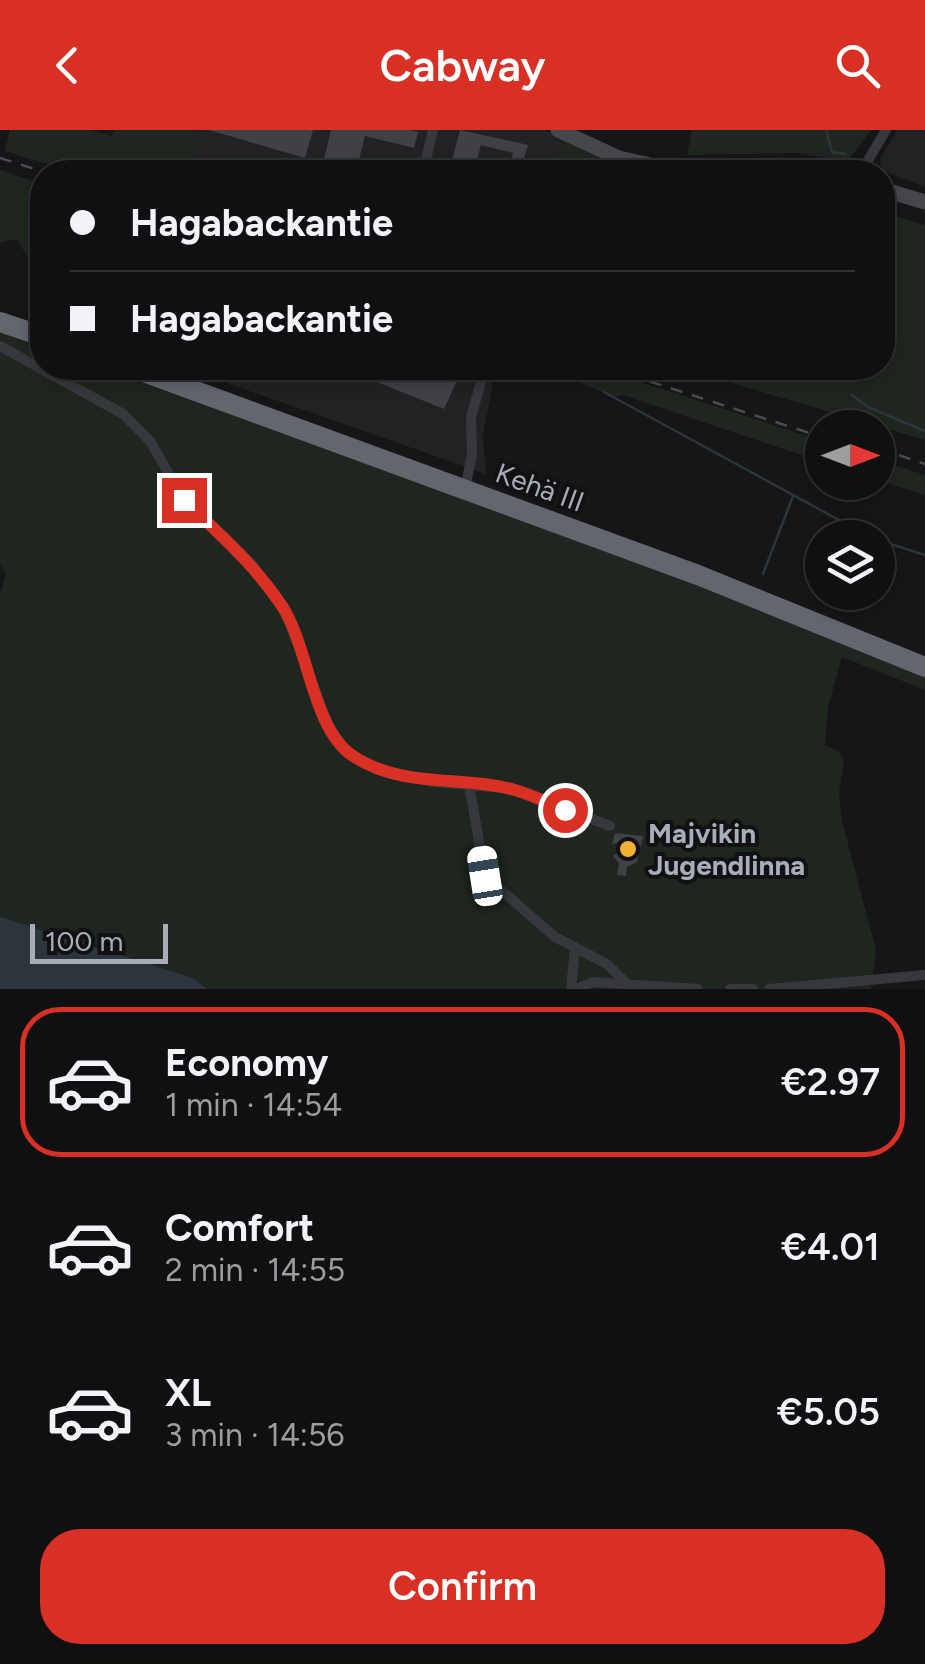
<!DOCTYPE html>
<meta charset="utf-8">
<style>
:root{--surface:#101012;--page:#19191b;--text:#f1f3f6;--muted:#9c9d9f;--line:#303032;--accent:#d93025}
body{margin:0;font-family:Figtree,sans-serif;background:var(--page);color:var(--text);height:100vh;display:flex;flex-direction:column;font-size:38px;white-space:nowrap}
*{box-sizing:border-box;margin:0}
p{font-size:32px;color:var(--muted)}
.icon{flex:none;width:55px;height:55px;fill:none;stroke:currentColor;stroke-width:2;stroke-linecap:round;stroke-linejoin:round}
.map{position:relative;height:859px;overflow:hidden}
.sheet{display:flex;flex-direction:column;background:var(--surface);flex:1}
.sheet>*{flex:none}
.top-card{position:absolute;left:30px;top:30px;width:865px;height:220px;border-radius:40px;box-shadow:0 5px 15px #0003,0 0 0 2px var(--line);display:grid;align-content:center;height:220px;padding:0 40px;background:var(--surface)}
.needle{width:65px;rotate:90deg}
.buttons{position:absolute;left:805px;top:280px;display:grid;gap:20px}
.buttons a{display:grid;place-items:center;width:90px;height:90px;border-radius:50%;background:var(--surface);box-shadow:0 5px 15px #0003,0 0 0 2px var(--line);font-size:50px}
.scale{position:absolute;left:30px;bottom:25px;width:138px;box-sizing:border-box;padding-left:10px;border:5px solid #a8adb8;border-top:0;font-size:28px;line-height:35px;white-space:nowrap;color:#a8adb8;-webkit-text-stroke:8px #111113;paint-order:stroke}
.end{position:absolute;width:45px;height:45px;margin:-22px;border:12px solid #d93025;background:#fff;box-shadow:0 0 0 5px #fff}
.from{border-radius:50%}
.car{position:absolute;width:30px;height:60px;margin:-30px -15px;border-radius:12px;box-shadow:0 0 8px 2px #0007;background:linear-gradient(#fff 24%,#345 0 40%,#fff 0 76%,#345 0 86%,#fff 0)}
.top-card b{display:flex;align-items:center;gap:35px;height:95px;font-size:38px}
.top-card b+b{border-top:2px solid var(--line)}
.top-card i{width:25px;height:25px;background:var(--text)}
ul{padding:18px 0 0;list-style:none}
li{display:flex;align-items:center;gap:30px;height:150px;margin:0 20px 15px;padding:0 20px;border:5px solid transparent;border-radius:40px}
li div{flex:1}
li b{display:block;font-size:38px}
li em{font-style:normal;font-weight:600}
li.active{border-color:var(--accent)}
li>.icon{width:90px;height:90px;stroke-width:1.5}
.button{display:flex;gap:20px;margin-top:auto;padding:20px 40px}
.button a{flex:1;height:115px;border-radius:40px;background:var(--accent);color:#fff;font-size:40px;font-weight:600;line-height:115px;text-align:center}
header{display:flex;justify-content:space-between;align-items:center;height:130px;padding:0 40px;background:var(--accent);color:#fff;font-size:45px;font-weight:600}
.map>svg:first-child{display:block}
.built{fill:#222225}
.green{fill:#1e261f}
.water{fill:#2c353c}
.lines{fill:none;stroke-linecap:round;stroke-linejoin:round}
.stream{stroke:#2c353c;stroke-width:2.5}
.building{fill:#404145}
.street{stroke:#37383d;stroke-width:10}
.secondary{stroke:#45474d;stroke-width:15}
.highway{stroke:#63666e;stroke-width:20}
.rail{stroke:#4a4c52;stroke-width:2.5;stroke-dasharray:12 10;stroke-linecap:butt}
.route{stroke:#d93025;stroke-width:12}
.poi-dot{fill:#f2b134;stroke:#111113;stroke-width:4}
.labels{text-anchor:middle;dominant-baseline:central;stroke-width:8;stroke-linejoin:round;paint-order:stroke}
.street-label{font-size:28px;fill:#a8adb8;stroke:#111113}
.poi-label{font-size:28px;font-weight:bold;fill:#a8adb8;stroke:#111113;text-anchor:start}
</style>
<header><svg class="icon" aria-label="back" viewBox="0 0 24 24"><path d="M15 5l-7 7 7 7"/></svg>Cabway<svg class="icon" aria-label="search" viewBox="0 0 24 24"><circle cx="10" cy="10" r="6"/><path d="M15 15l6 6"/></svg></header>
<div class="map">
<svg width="925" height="859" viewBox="0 0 925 859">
<rect width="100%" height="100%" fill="#161618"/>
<g class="built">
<path d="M192 0H545L563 9 554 42H181Z"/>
<path d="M897 0H925V57L883 41 880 29Z"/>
<path d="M184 238H496L483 305 486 344Z"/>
</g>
<g class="green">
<path d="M10 0H90L112 6 114 0H200L189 41 193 42H72L5 21Z"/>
<path d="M692 0H871L847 32 799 23 687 25Z"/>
<path d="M563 9 595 25 650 42H554Z"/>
<path d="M0 40 42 54V128L33 137 17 109 0 113Z"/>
<path d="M883 82 925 95V310L681 238H882Z"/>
<path d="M4 202 42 215V238H105L750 472 925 546V560L842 527 828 577 825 615 838 621 844 630 839 663 842 691 876 820 871 859H0V465L6 443 0 435V203Z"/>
<path d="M544 238H598L822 311V332L623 265 615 267Z"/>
<path d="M878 330 925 345V365L878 350Z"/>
</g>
<path class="water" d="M0 787 193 848 207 859H0Z"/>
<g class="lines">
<g class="stream">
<path d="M826 0 832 22 846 24"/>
<path d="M604 262 872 408"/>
<path d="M852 265 868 277 925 301"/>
<path d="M878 410 925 425"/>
<path d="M763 444 793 366"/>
</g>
</g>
<g class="building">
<path d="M209 0H313L305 28Z"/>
<path d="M331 0H411L418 2 414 18 365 6 357 37 324 29Z"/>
<path d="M460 0 528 15 520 42 509 41 513 23 481 15 474 42H449Z"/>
<path d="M365 238H439L459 246 444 279 362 246Z"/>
<path d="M615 703 643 706 637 732 627 737 626 746 617 745 619 733 613 726 635 709 612 714Z"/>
</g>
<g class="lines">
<g class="street">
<path d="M423 42 433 0"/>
<path d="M861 42 886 0"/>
<path d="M0 216 123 284 150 311 184 370 251 433 284 479 330 599 350 625 384 641 433 652 514 659 610 696"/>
<path d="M465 359 472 324 471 287 485 238"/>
<path d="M469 654 485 746 555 807 607 834 628 855"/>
<path d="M571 859 575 819"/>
<path d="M576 859 593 852 698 859"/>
<path d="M730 859H753"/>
<path d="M769 859 925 845"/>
</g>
<g class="secondary">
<path d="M558 0 619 28 654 36 782 42"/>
<path d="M882 59 925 72"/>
</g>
<g class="highway">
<path d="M0 192 42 206"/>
<path d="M133 238 698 445 925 537"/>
</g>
<g class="rail">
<path d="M0 28 44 42"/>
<path d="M608 238 822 307"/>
<path d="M878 318 925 334"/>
</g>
</g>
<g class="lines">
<path class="route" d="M184 370C219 404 255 435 282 476 309 517 312 599 353 626 403 659 461 645 515 660 532 665 549 673 565 680"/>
</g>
<circle class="poi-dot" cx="628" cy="719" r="10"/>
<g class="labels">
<g class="street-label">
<text transform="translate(540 357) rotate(20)">Kehä III</text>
</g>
<g class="poi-label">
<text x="648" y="703">Majvikin<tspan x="648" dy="32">Jugendlinna</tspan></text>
</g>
</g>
</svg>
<div class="buttons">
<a><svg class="needle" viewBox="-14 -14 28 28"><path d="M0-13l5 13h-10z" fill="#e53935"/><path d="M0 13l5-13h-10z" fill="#9c9d9f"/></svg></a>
<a><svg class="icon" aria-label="layers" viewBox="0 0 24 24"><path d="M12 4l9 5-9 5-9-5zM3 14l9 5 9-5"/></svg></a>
</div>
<div class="scale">100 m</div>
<i class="end from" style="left:565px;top:680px"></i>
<i class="end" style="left:184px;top:370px"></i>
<i class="car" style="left:485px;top:746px;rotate:351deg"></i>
<div class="top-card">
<b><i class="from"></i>Hagabackantie</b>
<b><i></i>Hagabackantie</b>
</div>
</div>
<section class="sheet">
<ul>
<li class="active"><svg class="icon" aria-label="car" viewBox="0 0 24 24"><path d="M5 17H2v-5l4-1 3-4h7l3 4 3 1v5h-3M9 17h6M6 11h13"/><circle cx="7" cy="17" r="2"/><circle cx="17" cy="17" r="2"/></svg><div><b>Economy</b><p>1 min · 14:54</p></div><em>€2.97</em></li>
<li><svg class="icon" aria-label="car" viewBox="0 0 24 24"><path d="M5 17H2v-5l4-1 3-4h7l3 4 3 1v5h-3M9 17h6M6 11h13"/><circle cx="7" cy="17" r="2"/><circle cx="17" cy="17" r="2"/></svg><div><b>Comfort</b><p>2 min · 14:55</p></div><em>€4.01</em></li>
<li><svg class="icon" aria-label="car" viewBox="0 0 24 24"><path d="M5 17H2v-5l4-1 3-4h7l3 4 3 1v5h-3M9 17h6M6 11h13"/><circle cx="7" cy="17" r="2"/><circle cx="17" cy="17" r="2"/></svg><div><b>XL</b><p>3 min · 14:56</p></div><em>€5.05</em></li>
</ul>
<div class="button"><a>Confirm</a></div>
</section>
